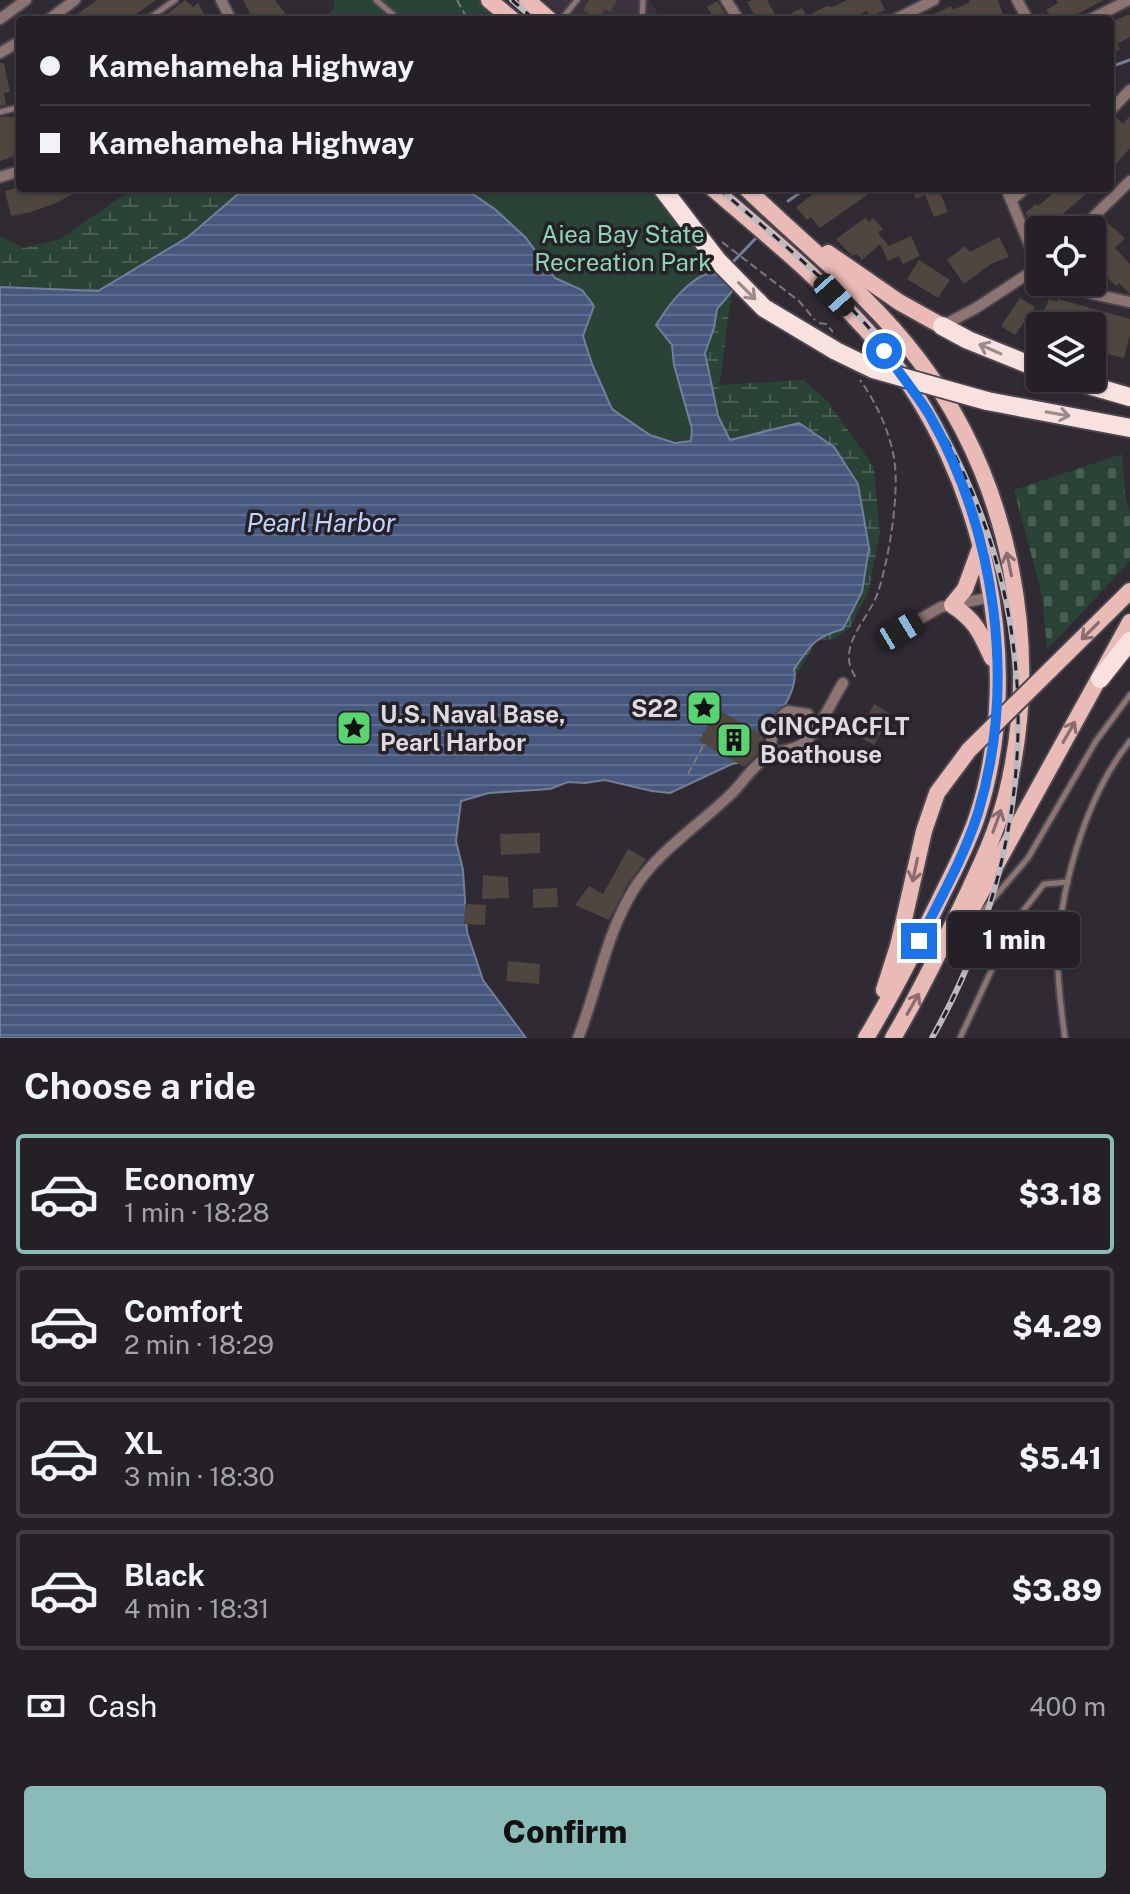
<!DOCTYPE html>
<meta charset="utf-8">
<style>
:root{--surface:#242026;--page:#302d32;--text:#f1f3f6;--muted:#a3a3a7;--line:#413e43;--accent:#8bbbb9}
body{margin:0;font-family:"Public Sans",sans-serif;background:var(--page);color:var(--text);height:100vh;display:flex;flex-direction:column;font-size:30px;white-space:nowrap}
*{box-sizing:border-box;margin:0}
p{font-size:26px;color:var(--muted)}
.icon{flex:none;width:44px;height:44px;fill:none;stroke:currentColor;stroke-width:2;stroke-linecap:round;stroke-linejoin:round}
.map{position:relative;height:1038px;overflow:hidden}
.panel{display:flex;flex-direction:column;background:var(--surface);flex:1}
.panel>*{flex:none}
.banner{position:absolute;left:16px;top:16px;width:1098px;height:176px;border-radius:8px;box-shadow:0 2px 6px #0004,0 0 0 2px var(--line);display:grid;align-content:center;height:176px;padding:0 24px;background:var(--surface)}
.buttons{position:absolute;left:1026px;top:216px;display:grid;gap:16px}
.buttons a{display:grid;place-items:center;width:80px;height:80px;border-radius:8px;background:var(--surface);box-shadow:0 2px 6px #0004,0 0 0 2px var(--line);font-size:40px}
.end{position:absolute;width:36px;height:36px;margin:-18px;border:10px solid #1a73e8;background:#fff;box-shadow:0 0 0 4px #fff}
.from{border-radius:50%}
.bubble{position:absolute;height:56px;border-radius:8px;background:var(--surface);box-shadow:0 2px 6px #0004,0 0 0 2px var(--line);font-size:26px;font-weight:800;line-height:56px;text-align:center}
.car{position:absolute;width:24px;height:48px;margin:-24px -12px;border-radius:10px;box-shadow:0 0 6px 2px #0007;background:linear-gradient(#222 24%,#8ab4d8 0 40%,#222 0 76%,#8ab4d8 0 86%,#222 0)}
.banner b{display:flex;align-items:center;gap:28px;height:76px;font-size:30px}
.banner b+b{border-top:2px solid var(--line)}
.banner i{width:20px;height:20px;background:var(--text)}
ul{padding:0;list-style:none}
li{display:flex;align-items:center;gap:24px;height:120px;margin:0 16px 12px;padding:0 8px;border:4px solid var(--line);border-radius:8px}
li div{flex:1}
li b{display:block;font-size:30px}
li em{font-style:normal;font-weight:800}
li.current{border-color:var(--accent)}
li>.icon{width:72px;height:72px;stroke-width:1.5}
h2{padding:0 24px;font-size:36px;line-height:96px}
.pay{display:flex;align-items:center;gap:20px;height:88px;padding:0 24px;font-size:30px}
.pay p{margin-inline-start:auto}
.primary-button{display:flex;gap:16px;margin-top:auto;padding:16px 24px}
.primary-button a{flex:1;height:92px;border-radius:8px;background:var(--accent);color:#111;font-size:32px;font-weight:800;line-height:92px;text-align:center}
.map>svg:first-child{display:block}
.built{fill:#3b313f}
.wetland{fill:url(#wetland-marsh)}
.cemetery{fill:url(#cemetery-stones)}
.green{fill:#294437}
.water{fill:url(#water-rules);stroke:#737f9a;stroke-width:2}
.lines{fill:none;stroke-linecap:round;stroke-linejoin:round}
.stream{stroke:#737f9a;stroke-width:3}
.building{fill:#504640}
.lane-casing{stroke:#4c464f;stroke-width:9}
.street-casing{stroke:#4c464f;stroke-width:14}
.primary-casing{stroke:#4c464f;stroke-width:20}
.highway-casing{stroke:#4c464f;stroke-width:22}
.path{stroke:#7c777e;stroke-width:2;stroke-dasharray:8 4;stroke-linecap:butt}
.lane{stroke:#8b7472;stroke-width:5}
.street{stroke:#8b7472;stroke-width:10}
.primary{stroke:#eabbb6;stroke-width:16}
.highway{stroke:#f8e1de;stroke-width:18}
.rail-casing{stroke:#bebac0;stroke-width:6}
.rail{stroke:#262129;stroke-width:3;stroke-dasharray:9;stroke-linecap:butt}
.primary-bridge-casing{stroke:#4c464f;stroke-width:20;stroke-linecap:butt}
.highway-bridge-casing{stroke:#4c464f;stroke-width:22;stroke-linecap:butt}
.primary-bridge{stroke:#eabbb6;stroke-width:16}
.highway-bridge{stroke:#f8e1de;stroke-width:18}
.oneway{stroke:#9a8b8d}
.oneway2{stroke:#886e70}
.route{stroke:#1a73e8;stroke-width:10}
.labels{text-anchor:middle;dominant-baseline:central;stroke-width:7;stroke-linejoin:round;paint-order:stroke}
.park-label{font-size:24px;fill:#8ad7b2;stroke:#262129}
.poi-label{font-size:24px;font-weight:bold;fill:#dddadf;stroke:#262129;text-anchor:start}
.water-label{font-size:26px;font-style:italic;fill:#c0d3f9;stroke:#262129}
</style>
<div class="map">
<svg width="1130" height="1038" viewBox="0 0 1130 1038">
<defs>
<pattern id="wetland-marsh" width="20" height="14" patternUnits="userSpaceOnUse" patternTransform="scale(2)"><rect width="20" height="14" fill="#294437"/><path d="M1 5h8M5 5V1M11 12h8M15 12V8" fill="none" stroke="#485e54"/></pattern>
<pattern id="cemetery-stones" width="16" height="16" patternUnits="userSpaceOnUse" patternTransform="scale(2)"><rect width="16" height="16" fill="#294437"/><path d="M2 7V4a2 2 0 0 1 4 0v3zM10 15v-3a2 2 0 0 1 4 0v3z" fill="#485e54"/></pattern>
<pattern id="water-rules" width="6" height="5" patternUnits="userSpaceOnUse" patternTransform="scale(2)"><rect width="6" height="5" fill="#46587d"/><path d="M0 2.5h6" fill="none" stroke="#606f8f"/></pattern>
</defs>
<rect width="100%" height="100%" fill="#302a33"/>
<path class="built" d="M544 0H649L662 20H567Z"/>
<g class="wetland">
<path d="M134 188H273L113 294 0 304V236L24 248 60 239Z"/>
<path d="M734 289C725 320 726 352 719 385L804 380 828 402 874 467 880 533 868 593 850 628 834 639 817 640 796 676 788 679 736 457 715 427 698 329Z"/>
</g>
<path class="cemetery" d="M1122 454 1125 494 1130 514V561L1047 650 1042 595 1014 490Z"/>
<g class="green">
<path d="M334 0H481L504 20H326L334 7Z"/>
<path d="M464 188H650L733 281 672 345C675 376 694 414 691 441 667 444 628 429 612 409 604 399 585 348 583 334 581 319 582 304 582 290L555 278 496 210Z"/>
</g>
<path class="water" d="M245 188H464L496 210 526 238 555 278 582 290 594 306 583 336 592 364 612 409 650 435 675 443 691 441 692 429 674 365 672 345 656 325C672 300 686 282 713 270L734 289 717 309 714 328 705 353 718 416 730 440 799 423 834 447 858 484 869 548 862 592 843 629C813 638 811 645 794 669 801 697 759 739 743 762L732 764 670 793 652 791 605 780 585 783 568 782 550 789 489 793 461 801 456 841 463 870 467 932 483 980 526 1038H0V287L98 291 188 237Z"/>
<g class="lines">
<g class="stream">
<path d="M1110 67 1130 60"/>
<path d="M788 201 807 188"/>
<path d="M731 264 759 235"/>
</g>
</g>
<g class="building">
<path d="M97 0H156L128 20H69Z"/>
<path d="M185 0 193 7 198 3 207 20H159Z"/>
<path d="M243 0H275L290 20H260L256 15 252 18Z"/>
<path d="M589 0H617L610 12 605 9 598 20H585L589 14 583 10Z"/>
<path d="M752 0H767L778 20 802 8 807 16 827 6 833 7 847 0H880L885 10 870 17 867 11 848 20H757L747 2Z"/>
<path d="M969 0H998L1005 20H922L951 6 953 10 970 2Z"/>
<path d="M1056 0H1104L1066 20H1054L1046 10 1058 3Z"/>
<path d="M718 1 719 4 729 20H715L707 7Z"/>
<path d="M1127 15H1130V37L1117 44 1120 49 1110 54V23Z"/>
<path d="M0 63H4L10 92 4 93 6 105 0 106Z"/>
<path d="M20 113V154L0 161V117L9 116V118Z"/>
<path d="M1130 116V148L1110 171V124L1115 117 1123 124Z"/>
<path d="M17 188H84L56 203 31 212 11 216 5 191Z"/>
<path d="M821 188H877L820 228 811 217 807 220 796 207Z"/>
<path d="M912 188H942L939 190 948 212 934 217 925 195 916 199Z"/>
<path d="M1059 188H1093L1052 223 1058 230H1038L1025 213 1036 204 1038 206Z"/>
<path d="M865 218 869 222 873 218 883 229 878 233 889 246 911 236 920 256 903 264 899 256 888 261 880 244 862 260 857 254 852 256 836 239Z"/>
<path d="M1104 220 1125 238 1115 248 1130 264V294L1119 283 1116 286 1108 278 1106 280 1092 267V232Z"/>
<path d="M999 237 1009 257 991 264 964 284 947 260 965 246 970 252Z"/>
<path d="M919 260 950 280 938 298 907 279Z"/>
<path d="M1020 298 1035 307 1015 335 1001 326Z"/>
<path d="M1049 299 1057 302 1058 299 1130 319V335L1124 358 1102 353 1099 360 1092 358V326H1038Z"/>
<path d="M874 704 891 714 874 745 857 736Z"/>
<path d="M717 709 764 736 762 750 744 767 699 741Z"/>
<path d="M540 833V853L501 855 500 834Z"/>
<path d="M628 849 646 859 627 885 609 920 575 905 589 886 603 894Z"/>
<path d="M483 875 508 877 509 898 482 899Z"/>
<path d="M557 888 558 907 533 908V889Z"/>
<path d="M465 904 486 905 485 925 464 924Z"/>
<path d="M508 961 540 964 539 984 506 981Z"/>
</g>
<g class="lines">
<defs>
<g id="lane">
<path d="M376 0 399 20"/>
<path d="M147 20 175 0"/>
<path d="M561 20 577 0"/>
<path d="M642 20 643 0"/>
<path d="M0 112 20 107"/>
<path d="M946 954 1028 858 1096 741 1130 695"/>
<path d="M960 1038 1006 939 1023 911 1044 884 1068 882"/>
<path d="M1065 1038C1062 1016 1059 993 1058 971 1056 897 1084 799 1130 741"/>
</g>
<g id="street">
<path d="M221 0 231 20"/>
<path d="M726 0 739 20"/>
<path d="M1017 0 1028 20"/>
<path d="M0 19 26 0"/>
<path d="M48 20 75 0"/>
<path d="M894 20 934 0"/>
<path d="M1089 20 1129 0"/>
<path d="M0 53 20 41"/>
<path d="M1110 111 1130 90"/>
<path d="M0 177 20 171"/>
<path d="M1006 188 1040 271"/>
<path d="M1011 200 1026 188"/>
<path d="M1080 230 1130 181"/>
<path d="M1062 282 1093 294 1130 302"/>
<path d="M942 326 976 308 1040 266"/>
<path d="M890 636 941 607 992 597"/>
<path d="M770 754C772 737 772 720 788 711L808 714 815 729"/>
<path d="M578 1038C598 988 605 936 634 889 657 852 698 826 730 795 743 783 752 766 768 756 778 750 793 751 802 744 820 730 831 702 843 683"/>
</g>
<g id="primary">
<path d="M489 0 513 20"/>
<path d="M527 0 550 20"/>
<path d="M712 188C772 239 833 289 883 349 984 472 1027 664 977 817 967 847 951 876 937 905 915 950 892 995 866 1038"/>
<path d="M746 188C803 244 870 295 918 359 1011 481 1043 648 1006 796 996 834 979 869 963 903 941 949 919 994 893 1038"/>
<path d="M828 253 899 302 942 326"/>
<path d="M980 548 965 589 952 605C976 621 980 632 992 658"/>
<path d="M1050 670 1130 591"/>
<path d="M963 925 1130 622"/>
<path d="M884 990 898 946 924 831 937 793 969 750"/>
</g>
<g id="highway">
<path d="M942 326 968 340 1040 369"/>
<path d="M1064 378 1130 397"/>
<path d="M987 401 1130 428"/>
<path d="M1100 679 1130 641"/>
</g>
</defs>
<use href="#lane" class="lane-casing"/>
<use href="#street" class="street-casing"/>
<use href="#primary" class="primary-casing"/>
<use href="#highway" class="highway-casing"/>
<g class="path">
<path d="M457 0 468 20"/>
<path d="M722 242 799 301 815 320"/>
<path d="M819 323 826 324 833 332"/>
<path d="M855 677C853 672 849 665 849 660 847 636 871 614 878 592 889 559 900 492 894 458 889 430 876 402 860 380"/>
<path d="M688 774 704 744"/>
</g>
<use href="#lane" class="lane"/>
<use href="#street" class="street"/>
<use href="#primary" class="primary"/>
<use href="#highway" class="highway"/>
<defs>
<g id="rail">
<path d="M512 0 535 20"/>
<path d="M718 188C779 240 843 292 892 356 1049 559 1056 818 932 1038"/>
</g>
</defs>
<use href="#rail" class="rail-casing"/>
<use href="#rail" class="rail"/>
<defs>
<path id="primary-bridge" d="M969 750 1050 670"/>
<path id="highway-bridge" d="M662 188 717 260 764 308 836 351 873 369 987 401"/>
</defs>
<use href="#primary-bridge" class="primary-bridge-casing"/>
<use href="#highway-bridge" class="highway-bridge-casing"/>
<use href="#primary-bridge" class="primary-bridge"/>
<use href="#highway-bridge" class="highway-bridge"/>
</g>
<defs><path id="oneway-shaft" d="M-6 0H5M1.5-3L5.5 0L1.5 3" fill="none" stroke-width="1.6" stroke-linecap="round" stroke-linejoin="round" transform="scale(2)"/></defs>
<g class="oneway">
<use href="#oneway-shaft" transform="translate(747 291) rotate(45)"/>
<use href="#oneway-shaft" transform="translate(990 349) rotate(-156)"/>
<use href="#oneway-shaft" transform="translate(1058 414) rotate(10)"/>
</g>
<g class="oneway2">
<use href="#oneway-shaft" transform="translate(1009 564) rotate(-102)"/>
<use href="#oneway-shaft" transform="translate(1090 631) rotate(135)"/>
<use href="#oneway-shaft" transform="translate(1069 732) rotate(-60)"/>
<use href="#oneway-shaft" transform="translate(997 821) rotate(-70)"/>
<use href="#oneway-shaft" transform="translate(915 870) rotate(102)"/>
<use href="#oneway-shaft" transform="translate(913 1004) rotate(-60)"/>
</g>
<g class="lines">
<path class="route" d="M884 351C899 373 917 394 930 416 996 533 1017 684 978 813 964 857 940 899 919 941"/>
</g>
<defs>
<symbol id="sight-square" viewBox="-11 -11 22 22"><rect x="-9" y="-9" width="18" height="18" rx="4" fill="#58d570" stroke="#262129"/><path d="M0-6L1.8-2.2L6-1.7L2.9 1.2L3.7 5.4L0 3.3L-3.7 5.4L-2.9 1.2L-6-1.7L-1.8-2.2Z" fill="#111"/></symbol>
<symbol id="building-square" viewBox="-11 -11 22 22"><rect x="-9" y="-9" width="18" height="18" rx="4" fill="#58d570" stroke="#262129"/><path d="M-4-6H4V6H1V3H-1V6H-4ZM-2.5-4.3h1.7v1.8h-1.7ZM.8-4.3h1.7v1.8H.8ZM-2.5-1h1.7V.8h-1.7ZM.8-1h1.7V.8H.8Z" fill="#111"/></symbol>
</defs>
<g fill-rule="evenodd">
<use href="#sight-square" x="684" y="688" width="40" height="40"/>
<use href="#sight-square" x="334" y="708" width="40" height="40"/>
<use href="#building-square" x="714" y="720" width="40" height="40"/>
</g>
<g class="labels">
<g class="park-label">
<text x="623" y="234">Aiea Bay State<tspan x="623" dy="28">Recreation Park</tspan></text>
</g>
<g class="poi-label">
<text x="678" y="708" text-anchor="end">S22</text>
<text x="380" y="714">U.S. Naval Base,<tspan x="380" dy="28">Pearl Harbor</tspan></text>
<text x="760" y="726">CINCPACFLT<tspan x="760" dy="28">Boathouse</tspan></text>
</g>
<g class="water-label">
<text x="321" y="522">Pearl Harbor</text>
</g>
</g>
</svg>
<div class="buttons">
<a><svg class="icon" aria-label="locate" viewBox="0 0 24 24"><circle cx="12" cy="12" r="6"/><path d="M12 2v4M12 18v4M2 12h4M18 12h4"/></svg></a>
<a><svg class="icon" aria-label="layers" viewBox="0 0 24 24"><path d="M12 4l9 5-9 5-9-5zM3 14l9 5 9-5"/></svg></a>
</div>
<i class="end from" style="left:884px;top:351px"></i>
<i class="end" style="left:919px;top:941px"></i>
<div class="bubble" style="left:948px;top:912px;width:132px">1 min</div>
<i class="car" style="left:834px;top:295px;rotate:138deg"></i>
<i class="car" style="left:900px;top:631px;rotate:59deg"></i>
<div class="banner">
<b><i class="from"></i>Kamehameha Highway</b>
<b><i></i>Kamehameha Highway</b>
</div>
</div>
<section class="panel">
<h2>Choose a ride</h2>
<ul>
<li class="current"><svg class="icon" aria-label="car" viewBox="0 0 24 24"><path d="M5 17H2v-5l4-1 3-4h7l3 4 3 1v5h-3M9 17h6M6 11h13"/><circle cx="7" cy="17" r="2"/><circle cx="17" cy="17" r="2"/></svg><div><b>Economy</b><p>1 min · 18:28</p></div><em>$3.18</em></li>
<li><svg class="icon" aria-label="car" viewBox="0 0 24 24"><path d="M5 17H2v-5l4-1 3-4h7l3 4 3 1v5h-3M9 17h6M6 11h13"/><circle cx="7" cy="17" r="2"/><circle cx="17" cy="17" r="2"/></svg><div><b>Comfort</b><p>2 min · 18:29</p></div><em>$4.29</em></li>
<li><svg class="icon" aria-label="car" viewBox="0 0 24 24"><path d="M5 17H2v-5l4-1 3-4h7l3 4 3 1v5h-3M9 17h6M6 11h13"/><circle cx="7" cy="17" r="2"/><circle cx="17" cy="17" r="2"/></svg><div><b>XL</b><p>3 min · 18:30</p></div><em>$5.41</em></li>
<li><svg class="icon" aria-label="car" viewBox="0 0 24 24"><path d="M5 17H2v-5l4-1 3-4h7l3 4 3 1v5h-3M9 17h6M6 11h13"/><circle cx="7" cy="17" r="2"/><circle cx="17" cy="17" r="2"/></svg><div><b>Black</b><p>4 min · 18:31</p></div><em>$3.89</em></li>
</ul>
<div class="pay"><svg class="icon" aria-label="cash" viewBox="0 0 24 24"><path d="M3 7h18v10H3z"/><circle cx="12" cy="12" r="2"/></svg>Cash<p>400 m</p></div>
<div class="primary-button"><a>Confirm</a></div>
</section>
